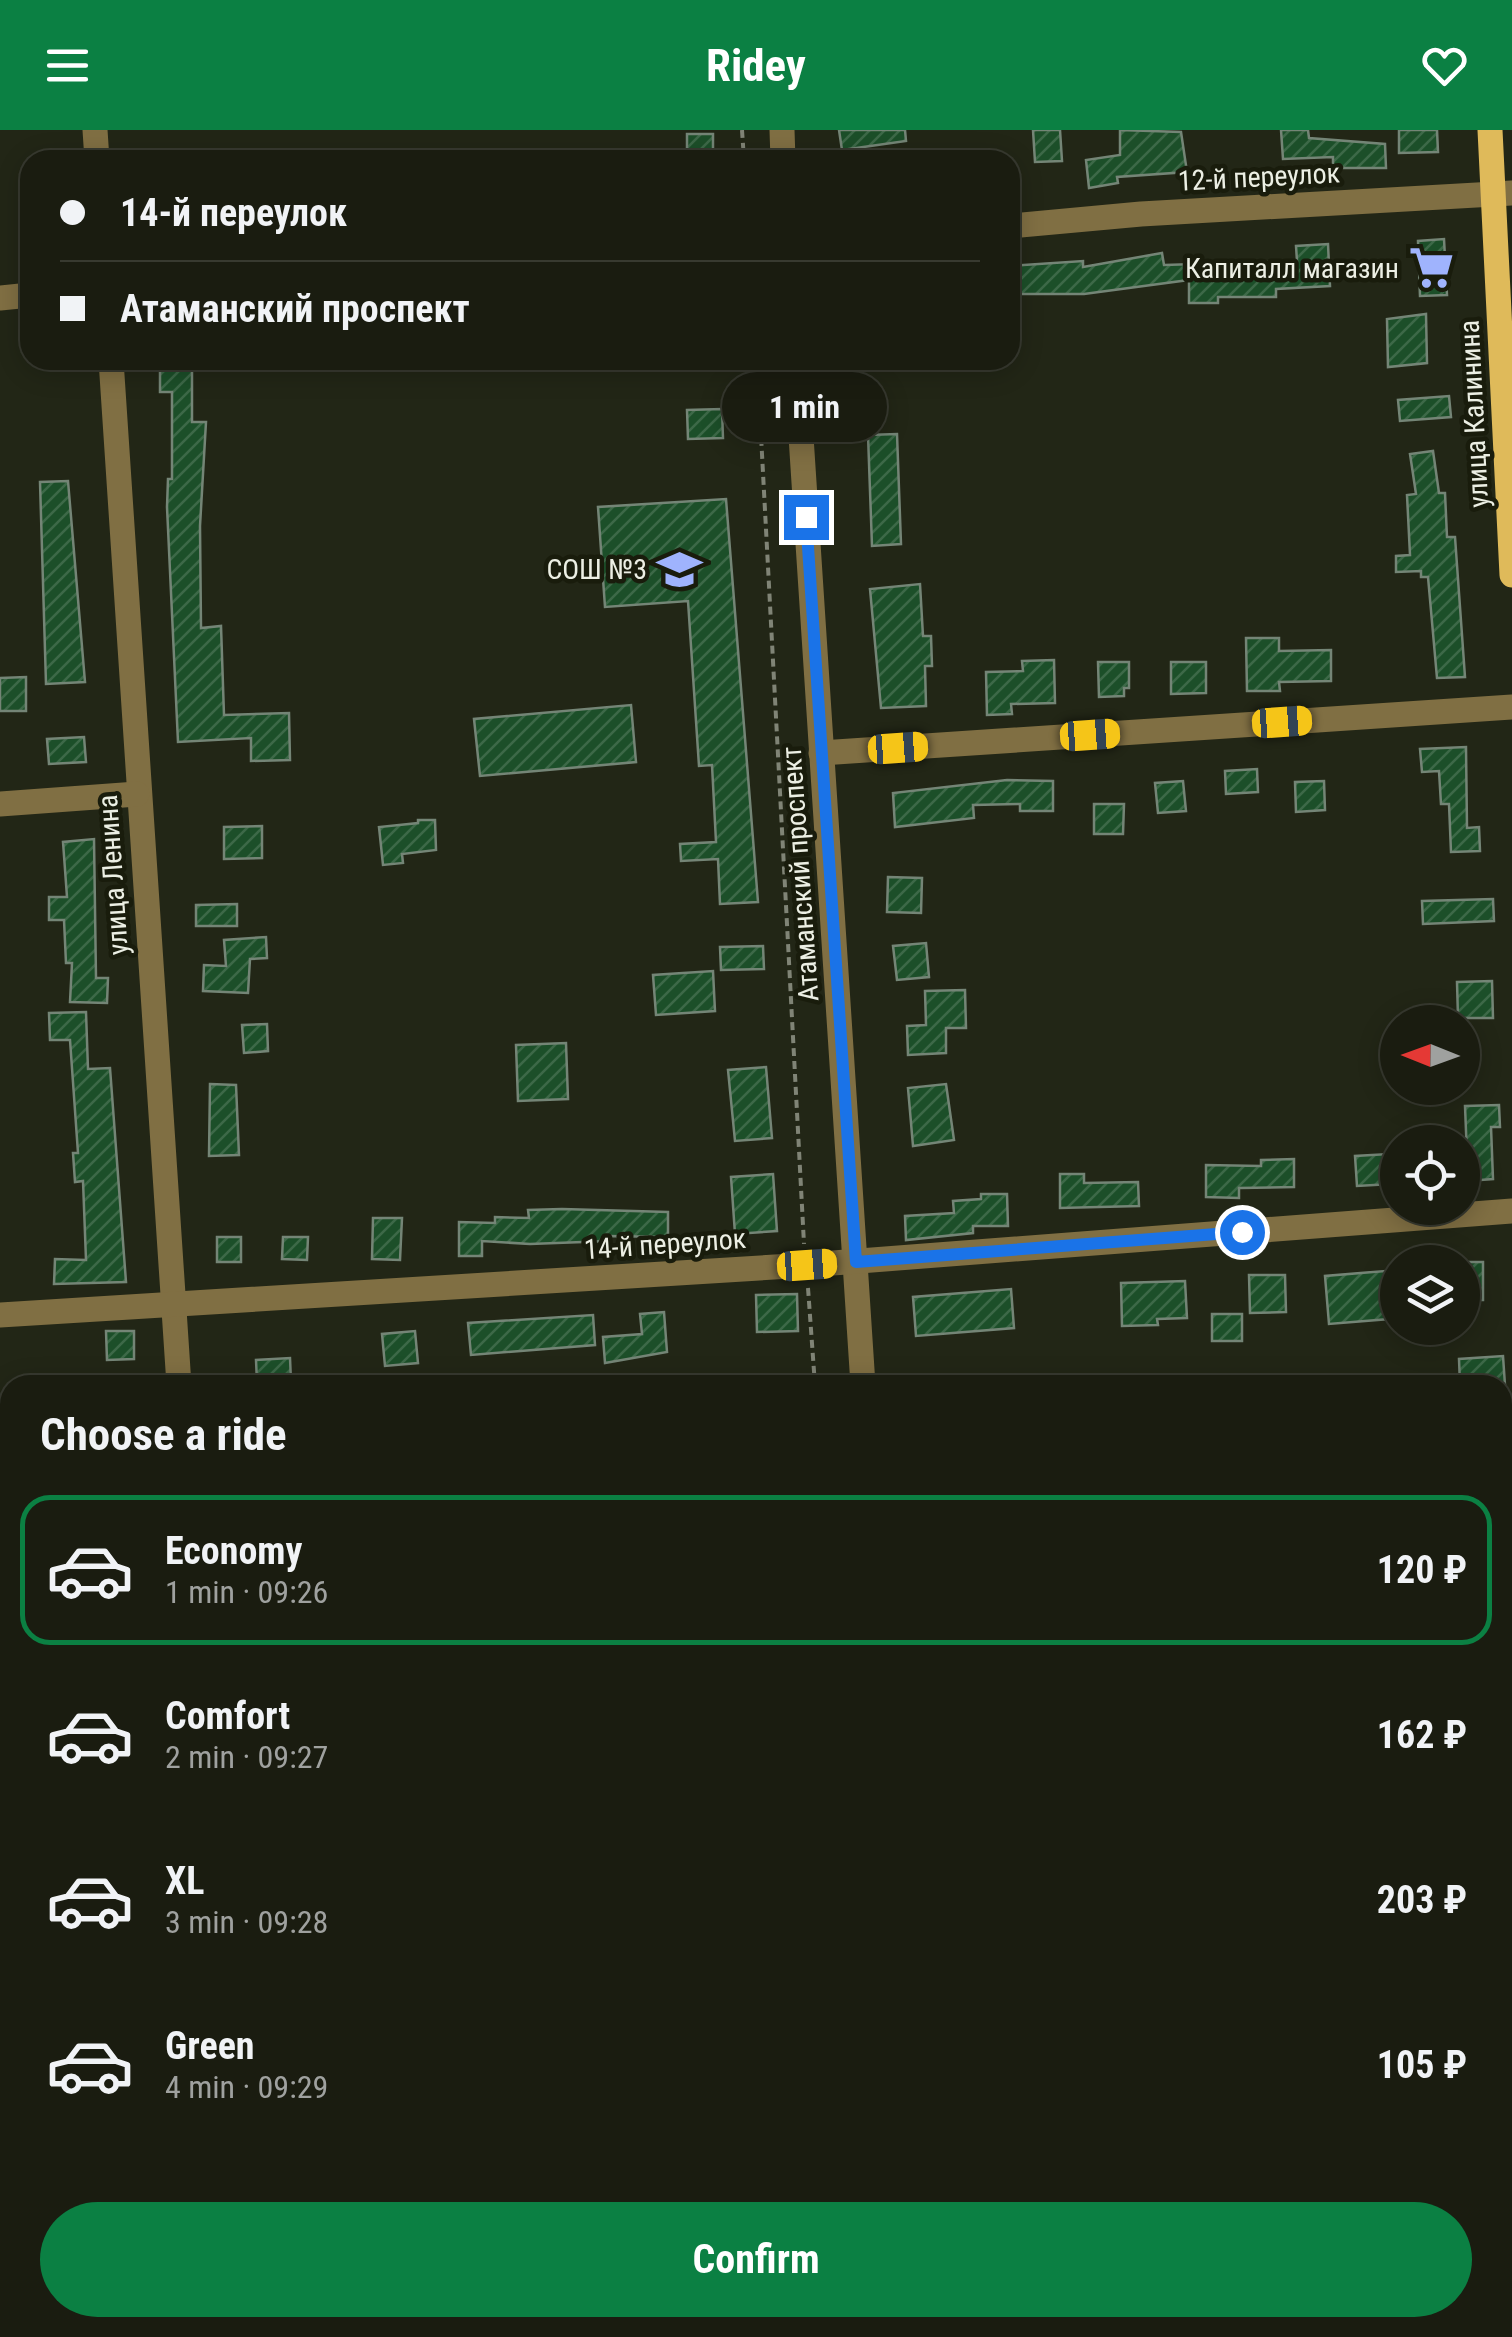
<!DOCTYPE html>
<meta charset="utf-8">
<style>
:root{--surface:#1a1c10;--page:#27291e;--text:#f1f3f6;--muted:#9fa19f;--line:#383a30;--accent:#0b8043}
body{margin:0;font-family:"Roboto Condensed",sans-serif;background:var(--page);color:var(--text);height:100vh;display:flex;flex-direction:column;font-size:38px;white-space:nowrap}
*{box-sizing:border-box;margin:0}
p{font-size:32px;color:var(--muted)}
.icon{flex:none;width:55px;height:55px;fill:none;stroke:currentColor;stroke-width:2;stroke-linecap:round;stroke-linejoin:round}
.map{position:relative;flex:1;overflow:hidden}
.details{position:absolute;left:0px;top:1245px;width:1512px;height:962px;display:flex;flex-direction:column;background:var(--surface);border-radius:30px 30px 0 0;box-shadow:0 5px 25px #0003,0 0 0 2px var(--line)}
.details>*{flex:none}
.top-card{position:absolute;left:20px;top:20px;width:1000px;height:220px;border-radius:30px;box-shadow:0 5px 25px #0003,0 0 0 2px var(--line);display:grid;align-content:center;height:220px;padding:0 40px;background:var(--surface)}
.needle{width:65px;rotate:271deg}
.buttons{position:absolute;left:1380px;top:875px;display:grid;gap:20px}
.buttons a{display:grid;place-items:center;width:100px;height:100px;border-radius:50%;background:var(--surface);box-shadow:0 5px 25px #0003,0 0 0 2px var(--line);font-size:50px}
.end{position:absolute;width:45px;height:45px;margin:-22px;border:12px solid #1a73e8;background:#fff;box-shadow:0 0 0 5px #fff}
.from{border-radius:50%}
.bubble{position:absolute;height:70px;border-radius:35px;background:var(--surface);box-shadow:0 5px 25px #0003,0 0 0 2px var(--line);font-size:32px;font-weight:700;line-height:70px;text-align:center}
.car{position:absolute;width:30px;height:60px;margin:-30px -15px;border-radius:12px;box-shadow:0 0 8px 2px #0007;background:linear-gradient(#f5c518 24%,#345 0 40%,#f5c518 0 76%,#345 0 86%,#f5c518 0)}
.top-card b{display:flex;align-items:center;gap:35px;height:95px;font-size:38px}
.top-card b+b{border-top:2px solid var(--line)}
.top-card i{width:25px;height:25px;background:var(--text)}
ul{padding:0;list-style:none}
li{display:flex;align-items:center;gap:30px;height:150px;margin:0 20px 15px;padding:0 20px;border:5px solid transparent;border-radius:30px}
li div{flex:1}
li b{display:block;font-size:38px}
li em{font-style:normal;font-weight:700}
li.current{border-color:var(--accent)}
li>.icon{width:90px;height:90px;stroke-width:1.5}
h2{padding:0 40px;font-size:45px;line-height:120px}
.action{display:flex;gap:20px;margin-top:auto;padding:20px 40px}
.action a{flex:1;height:115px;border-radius:60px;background:var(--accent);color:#fff;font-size:40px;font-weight:700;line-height:115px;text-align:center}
header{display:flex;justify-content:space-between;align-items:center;height:130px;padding:0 40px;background:var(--accent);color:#fff;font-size:45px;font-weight:700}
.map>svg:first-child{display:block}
.building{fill:url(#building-hatch);stroke:#748576;stroke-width:2.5}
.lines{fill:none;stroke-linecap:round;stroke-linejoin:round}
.path{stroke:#808476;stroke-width:4;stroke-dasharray:8 5;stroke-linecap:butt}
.minor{stroke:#806f43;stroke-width:25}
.major{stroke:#dfba5a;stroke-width:25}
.route{stroke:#1a73e8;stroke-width:12}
.labels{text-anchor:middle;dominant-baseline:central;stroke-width:9;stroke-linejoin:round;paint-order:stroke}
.street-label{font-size:28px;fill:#ecefe4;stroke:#191c0c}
.poi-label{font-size:28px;fill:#ecefe4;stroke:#191c0c;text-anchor:end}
</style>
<header><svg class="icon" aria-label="menu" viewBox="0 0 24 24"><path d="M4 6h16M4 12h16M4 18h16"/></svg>Ridey<svg class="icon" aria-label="heart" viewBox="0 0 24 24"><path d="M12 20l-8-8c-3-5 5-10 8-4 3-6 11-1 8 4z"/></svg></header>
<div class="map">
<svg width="1512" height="2207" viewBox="0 0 1512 2207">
<defs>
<pattern id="building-hatch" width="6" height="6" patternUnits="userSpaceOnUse" patternTransform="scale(2.5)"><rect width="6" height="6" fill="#1c4f29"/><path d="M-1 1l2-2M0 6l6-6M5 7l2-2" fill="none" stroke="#3d6948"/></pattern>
</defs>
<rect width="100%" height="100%" fill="#222616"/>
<g class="building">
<path d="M839 0H905L906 11 842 20Z"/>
<path d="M1033 0H1060L1062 31 1035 32Z"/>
<path d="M1120 0 1181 2 1187 42 1117 47 1118 53 1089 58 1086 30 1120 25Z"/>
<path d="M1281 0H1308L1309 8 1385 14 1386 38H1333V27L1283 29Z"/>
<path d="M1399 0H1437L1438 22 1399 23Z"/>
<rect x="687" y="4" width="26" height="25"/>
<path d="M1444 109 1447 165 1420 166 1418 111Z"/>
<path d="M1328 114 1330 156 1276 159V167H1218V173H1189V150L1084 164H1010V136L1083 131V137L1162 123 1164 135 1297 131 1296 116Z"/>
<path d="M1426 184 1427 233 1388 237 1387 189Z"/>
<path d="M160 236H192V292H206L200 396 201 498 221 496 224 585 289 583 290 630 251 631V608L178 612 167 377 168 349H172V262H160Z"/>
<path d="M1449 266 1451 287 1400 291 1398 270Z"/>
<path d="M722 279 723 308 688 309 687 280Z"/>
<path d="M897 304 901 414 872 416 868 305Z"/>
<path d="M1433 321 1439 363H1445L1447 407H1455L1465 547 1437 548 1428 447H1421V441L1396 442V426L1410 425 1407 365 1416 364 1410 324Z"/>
<path d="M68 351 85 552 46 554 40 352Z"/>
<path d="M726 369 758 772 720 774 718 729 681 731 680 714 716 712 712 635 699 636 688 471 605 477 598 377Z"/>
<path d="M920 454 923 506H931L932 536H925L926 576 881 578 870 459Z"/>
<path d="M1246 508H1279V521L1331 520V551L1279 552 1280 561H1247Z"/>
<path d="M1054 530 1055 573 1011 574 1012 584 987 585 986 542 1023 541 1022 531Z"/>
<path d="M1098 532H1129V558H1124V566L1099 567Z"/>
<path d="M1171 532H1206V563L1171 564Z"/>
<path d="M26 547V581H0V548Z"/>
<path d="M631 575 636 632 480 646 474 589Z"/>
<path d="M84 607 86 632 49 634 47 609Z"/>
<path d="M1466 617 1467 698 1479 697 1480 721 1451 722 1449 674H1441L1439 641 1422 642 1420 619Z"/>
<path d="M1257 639 1258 662 1226 664 1225 641Z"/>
<path d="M1007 650 1053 651V681H1020V674L973 675 974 688 895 697 893 663Z"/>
<path d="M1183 651 1186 681 1158 683 1155 653Z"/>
<path d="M1324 651 1325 680 1296 682 1295 652Z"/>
<path d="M1094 674H1124L1123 704H1094Z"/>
<path d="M418 690H435L436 720 402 724 403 733 383 735 379 697 418 693Z"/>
<path d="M262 696V728L224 729V697Z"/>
<path d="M94 709 96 848H108L107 873 70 872 72 833H66L64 790H49V767H67L63 712Z"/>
<path d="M888 747 922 748 921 783 887 782Z"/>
<path d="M1493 769 1494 791 1423 794 1422 771Z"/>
<path d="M237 774V796H196V775Z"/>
<path d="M266 807 267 828 250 829 248 863 203 861 204 835 226 836 224 810Z"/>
<path d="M926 813 929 847 897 850 893 816Z"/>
<path d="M763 816 764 839 721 840 720 817Z"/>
<path d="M713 841 715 881 656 885 653 845Z"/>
<path d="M1492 851 1493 888H1458L1457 852Z"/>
<path d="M965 860 966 898H946V923L908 925 907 896 926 895 925 861Z"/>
<path d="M86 882 88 939 110 938 126 1152 54 1154 55 1129 86 1130 83 1051 75 1052 73 1023H78L70 910H50L49 883Z"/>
<path d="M267 894 268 921 244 923 242 895Z"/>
<path d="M566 913 568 969 518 971 516 915Z"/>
<path d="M766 937 772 1008 735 1011 728 940Z"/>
<path d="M210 954 236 955 239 1025 209 1026Z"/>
<path d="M946 954 954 1010 913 1016 908 958Z"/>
<path d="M1499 975 1500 997H1491L1493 1049 1468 1051 1465 976Z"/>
<path d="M1389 1024 1391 1054 1357 1056 1355 1026Z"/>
<path d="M1294 1029V1057L1239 1058V1068L1206 1067V1035L1261 1036V1030Z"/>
<path d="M773 1044 777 1101 735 1104 731 1047Z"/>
<path d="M1060 1044H1084V1053L1138 1052 1139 1076 1060 1078Z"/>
<path d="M981 1064H1007L1008 1096H973V1103L906 1110 905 1086 954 1083 953 1071 981 1069Z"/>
<path d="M562 1079 668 1082V1107L609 1106V1111L530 1114 482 1111V1126H459V1092L495 1093V1087L529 1088 528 1080Z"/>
<path d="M373 1088H402L400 1130 372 1129Z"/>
<rect x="217" y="1107" width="24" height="25"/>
<path d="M283 1107H308L307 1130 282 1129Z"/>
<rect x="1462" y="1132" width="21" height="38"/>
<path d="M1385 1141 1389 1189 1329 1194 1325 1146Z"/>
<path d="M1249 1145H1285L1286 1182 1250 1183Z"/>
<path d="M1185 1151 1187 1188 1157 1189 1158 1195 1122 1196 1121 1153Z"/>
<path d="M1011 1159 1014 1198 916 1206 913 1167Z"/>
<path d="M797 1164 798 1201 757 1202 756 1165Z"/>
<path d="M664 1182 667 1222 605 1233 603 1207 642 1204 640 1184Z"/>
<rect x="1212" y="1184" width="30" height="27"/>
<path d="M593 1185 595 1215 471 1225 468 1193Z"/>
<path d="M106 1201H134V1229L107 1230Z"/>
<path d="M415 1201 418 1233 385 1236 382 1204Z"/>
<path d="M1503 1226 1505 1255H1460L1459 1229Z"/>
<path d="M290 1228 291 1251 257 1253 256 1230Z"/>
</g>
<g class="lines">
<g class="path">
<path d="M742 0 744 30"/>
<path d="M757 230 804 1114"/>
<path d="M808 1158 815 1255"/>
<path d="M882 2198 883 2207"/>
</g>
<g class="minor">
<path d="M95 0 97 30"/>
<path d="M782 0 783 30"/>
<path d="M1010 96 1141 84 1512 63"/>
<path d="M0 168 30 165"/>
<path d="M111 230 179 1255"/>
<path d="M796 230 863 1255"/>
<path d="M821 623 1512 577"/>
<path d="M0 674 137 664"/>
<path d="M0 1185 807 1135 1512 1081"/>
<path d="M1502 1794 1512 1793"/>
<path d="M0 1860 10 1859"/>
<path d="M1502 2056 1512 2055"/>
<path d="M238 2198 239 2207"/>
<path d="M921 2198 922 2207"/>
</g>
<path class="major" d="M1490 0 1512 445"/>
</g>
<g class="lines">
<path class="route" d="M806 387 856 1132 1242 1102"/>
</g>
<defs>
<symbol id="supermarket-bare" viewBox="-9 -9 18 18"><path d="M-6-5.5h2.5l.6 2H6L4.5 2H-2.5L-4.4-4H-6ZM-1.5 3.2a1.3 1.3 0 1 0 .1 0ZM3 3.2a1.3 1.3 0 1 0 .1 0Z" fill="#9fb3fd" stroke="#191c0c" stroke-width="2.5" paint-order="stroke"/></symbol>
<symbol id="school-bare" viewBox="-9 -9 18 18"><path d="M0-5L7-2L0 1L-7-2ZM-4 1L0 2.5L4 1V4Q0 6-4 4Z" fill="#9fb3fd" stroke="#191c0c" stroke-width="2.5" paint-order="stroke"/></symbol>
</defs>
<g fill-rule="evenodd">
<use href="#supermarket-bare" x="1400" y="106" width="63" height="63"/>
<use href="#school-bare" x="648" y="408" width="63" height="63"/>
</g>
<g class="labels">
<g class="street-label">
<text transform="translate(1259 47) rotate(-3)">12-й переулок</text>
<text transform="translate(1474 284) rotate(-93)">улица Калинина</text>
<text transform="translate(800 744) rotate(-94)">Атаманский проспект</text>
<text transform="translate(113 745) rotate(-94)">улица Ленина</text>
<text transform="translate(665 1114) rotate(-4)">14-й переулок</text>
</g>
<g class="poi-label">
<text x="1399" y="138">Капиталл магазин</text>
<text x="647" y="439">СОШ №3</text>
</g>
</g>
</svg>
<div class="buttons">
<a><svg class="needle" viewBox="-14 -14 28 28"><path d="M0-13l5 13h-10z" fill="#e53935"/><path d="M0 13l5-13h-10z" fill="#9fa19f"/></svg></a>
<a><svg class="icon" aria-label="locate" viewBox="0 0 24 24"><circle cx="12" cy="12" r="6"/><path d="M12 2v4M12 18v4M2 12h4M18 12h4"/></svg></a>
<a><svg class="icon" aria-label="layers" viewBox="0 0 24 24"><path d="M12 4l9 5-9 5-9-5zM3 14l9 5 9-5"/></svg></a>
</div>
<i class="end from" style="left:1242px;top:1102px"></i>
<i class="end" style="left:806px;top:387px"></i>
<div class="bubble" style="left:722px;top:242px;width:165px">1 min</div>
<i class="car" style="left:1282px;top:592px;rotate:86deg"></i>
<i class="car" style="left:1090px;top:605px;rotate:86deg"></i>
<i class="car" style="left:898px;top:618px;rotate:86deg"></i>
<i class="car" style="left:807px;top:1135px;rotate:86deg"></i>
<div class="top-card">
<b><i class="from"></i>14-й переулок</b>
<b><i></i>Атаманский проспект</b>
</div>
<section class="details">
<h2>Choose a ride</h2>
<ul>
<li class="current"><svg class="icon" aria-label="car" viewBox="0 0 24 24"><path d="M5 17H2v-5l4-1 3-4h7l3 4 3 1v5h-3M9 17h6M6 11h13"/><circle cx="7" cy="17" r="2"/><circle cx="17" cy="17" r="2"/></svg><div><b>Economy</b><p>1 min · 09:26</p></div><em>120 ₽</em></li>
<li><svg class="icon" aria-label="car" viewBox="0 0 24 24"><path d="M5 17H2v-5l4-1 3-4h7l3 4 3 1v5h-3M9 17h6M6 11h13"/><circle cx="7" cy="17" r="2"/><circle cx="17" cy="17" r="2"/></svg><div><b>Comfort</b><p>2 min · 09:27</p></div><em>162 ₽</em></li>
<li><svg class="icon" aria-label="car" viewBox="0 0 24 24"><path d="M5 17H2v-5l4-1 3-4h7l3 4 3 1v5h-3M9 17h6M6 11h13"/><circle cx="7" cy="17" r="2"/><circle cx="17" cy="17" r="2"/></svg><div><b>XL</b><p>3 min · 09:28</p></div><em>203 ₽</em></li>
<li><svg class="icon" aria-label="car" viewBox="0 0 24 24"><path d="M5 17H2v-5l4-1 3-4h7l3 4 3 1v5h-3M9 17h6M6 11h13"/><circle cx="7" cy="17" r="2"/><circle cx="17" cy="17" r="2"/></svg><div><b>Green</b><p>4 min · 09:29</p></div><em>105 ₽</em></li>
</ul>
<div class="action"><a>Confirm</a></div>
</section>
</div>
